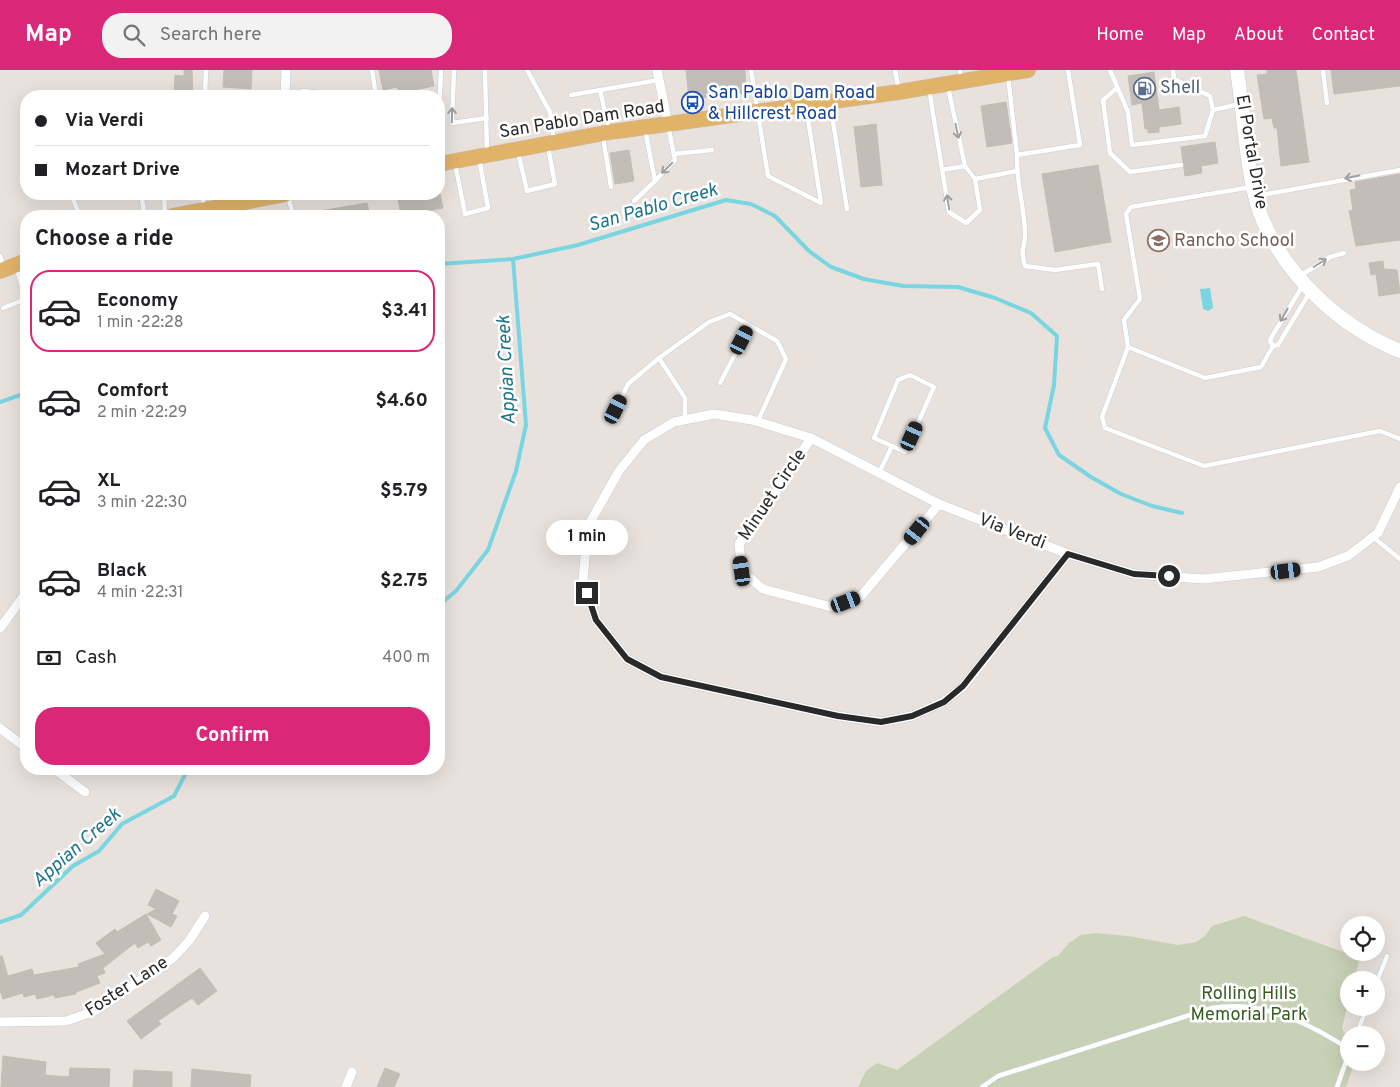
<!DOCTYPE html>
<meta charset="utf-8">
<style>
:root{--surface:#fff;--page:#f2f2f2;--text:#202124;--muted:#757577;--line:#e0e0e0;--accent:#db2777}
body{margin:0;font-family:Overpass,sans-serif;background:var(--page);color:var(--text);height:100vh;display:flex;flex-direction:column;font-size:19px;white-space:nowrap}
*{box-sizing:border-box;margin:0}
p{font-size:16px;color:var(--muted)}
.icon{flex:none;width:28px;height:28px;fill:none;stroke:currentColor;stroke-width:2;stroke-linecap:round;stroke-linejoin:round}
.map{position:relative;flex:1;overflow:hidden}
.sheet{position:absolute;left:20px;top:140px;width:425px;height:565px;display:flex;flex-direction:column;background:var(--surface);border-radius:20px;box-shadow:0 5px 20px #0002}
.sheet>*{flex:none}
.top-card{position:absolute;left:20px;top:20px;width:425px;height:110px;border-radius:20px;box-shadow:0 5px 20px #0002;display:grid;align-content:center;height:110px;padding:0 15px;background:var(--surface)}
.buttons{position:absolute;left:1340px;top:846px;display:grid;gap:10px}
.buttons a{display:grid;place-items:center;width:45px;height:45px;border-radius:50%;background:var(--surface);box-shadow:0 5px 20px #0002;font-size:25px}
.end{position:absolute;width:22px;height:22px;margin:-11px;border:6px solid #292929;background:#fff;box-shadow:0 0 0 2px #fff}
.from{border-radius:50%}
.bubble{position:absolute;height:35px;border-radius:18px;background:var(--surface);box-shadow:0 5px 20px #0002;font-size:16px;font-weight:700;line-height:35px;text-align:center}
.car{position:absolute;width:15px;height:30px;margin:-15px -8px;border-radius:6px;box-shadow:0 0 4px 1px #0007;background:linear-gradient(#222 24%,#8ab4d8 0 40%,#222 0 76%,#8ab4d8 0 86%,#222 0)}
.top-card b{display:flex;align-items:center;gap:18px;height:48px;font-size:19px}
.top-card b+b{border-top:1px solid var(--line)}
.top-card i{width:12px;height:12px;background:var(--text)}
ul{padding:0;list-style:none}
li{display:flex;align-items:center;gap:15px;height:82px;margin:0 10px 8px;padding:0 5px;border:2px solid transparent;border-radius:20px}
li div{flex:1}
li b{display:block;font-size:19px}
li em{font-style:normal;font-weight:700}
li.current{border-color:var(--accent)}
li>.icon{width:45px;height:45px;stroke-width:1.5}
h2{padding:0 15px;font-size:22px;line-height:60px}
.pay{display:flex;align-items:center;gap:12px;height:55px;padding:0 15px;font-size:19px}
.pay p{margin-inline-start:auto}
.button{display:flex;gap:10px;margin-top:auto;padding:10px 15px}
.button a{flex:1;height:58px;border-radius:20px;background:var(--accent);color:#fff;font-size:20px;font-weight:700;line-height:58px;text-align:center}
header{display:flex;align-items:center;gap:30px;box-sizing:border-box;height:70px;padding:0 25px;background:var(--accent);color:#fff}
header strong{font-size:24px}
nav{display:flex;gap:28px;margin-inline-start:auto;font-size:18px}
.search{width:350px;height:45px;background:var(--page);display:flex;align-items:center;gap:12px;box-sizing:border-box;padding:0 18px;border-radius:20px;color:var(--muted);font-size:19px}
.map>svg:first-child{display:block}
.cemetery{fill:#c7d1b5}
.water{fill:#79d5e1}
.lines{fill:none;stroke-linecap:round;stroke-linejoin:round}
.stream{stroke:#79d5e1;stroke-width:4}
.building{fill:#c2bdb7;stroke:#c4bdb6}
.lane-casing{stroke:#c7ccd5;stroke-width:5.5}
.street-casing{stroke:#c7ccd5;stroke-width:10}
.secondary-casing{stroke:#c7ccd5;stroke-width:15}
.primary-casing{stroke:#c3c3c3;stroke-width:16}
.lane{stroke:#fff;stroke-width:4.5}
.street{stroke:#fff;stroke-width:9}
.secondary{stroke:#fff;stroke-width:14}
.primary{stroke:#e1b369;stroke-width:15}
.oneway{stroke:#9f9f9f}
.route{stroke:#292929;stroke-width:6}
.labels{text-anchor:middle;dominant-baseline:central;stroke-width:5;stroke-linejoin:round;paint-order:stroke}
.service-label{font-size:18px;fill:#4e5e75;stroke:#fff;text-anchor:start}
.transit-label{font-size:18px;fill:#164399;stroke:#fff;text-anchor:start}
.street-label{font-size:18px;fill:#292929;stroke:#fff}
.education-label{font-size:18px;fill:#785e54;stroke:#fff;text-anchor:start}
.park-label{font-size:18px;fill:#365d21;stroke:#fff}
.water-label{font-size:19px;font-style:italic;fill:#1b748a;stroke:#fff}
</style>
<header>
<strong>Map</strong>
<div class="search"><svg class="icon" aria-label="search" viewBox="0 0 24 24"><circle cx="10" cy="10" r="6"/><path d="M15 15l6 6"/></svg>Search here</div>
<nav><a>Home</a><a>Map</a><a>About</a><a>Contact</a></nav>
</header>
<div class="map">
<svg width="1400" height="1017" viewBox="0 0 1400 1017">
<rect width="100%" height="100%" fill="#e9e2dc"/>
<path class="cemetery" d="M1244 846 1360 888 1354 910H1349V931L1342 957 1349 976V992L1351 993 1352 1000 1346 1017H858L866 1001 877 993 897 1000 1053 887 1058 886 1069 873 1081 865 1096 863 1128 866 1178 875 1196 872 1205 866 1212 856Z"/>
<path class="water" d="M1210 218 1213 238 1208 241 1203 239 1200 219Z"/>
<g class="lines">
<g class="stream">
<path d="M439 194 513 189 578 175 726 130 751 134 775 146 809 181 831 197 864 209 903 216 958 217 995 228 1031 243 1057 266 1054 315 1045 358 1059 385 1091 407 1121 424 1152 436 1182 443"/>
<path d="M0 332 26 323"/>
<path d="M439 535 456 521 488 480 516 401 526 355 513 189"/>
<path d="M0 852 21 845 73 796 99 781 122 754 174 726 188 699"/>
</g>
</g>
<g class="building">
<path d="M184 0H192L193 26H174L175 5 184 6Z"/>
<path d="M224 0H252L251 19 223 17Z"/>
<path d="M379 0H431L434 16 399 23 397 17 383 20Z"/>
<path d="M686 0H745L746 23 689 29Z"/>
<path d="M1267 0H1296L1309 92 1281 96 1277 58H1274L1272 48 1264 49 1257 5 1267 4Z"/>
<path d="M1331 0H1400V16L1334 24Z"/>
<path d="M1154 2 1159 40 1179 37 1181 54 1159 57V62L1148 63V59H1145L1142 33 1132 35 1128 6Z"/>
<path d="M1006 32 1012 73 987 77 981 36Z"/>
<path d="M876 54 882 115 861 117 854 57Z"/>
<path d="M1215 72 1218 93 1201 96 1202 103 1185 106 1181 77Z"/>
<path d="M629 80 634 111 615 114 610 83Z"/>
<path d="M1098 95 1111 172 1055 182 1042 104Z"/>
<path d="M1400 104V170L1356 176 1349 141 1353 140 1350 120 1356 119 1355 112Z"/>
<path d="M426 124H440L443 138 414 143 415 146H401L398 129Z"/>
<path d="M367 133 370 146H320V141Z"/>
<path d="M1383 191 1384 199 1397 200 1400 223 1379 226 1376 204 1371 205 1369 193Z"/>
<path d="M156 819 179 831 172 844 177 846 171 857 147 844 156 839 148 835Z"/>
<path d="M146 844 161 870 151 876 148 872 138 878 135 873 103 898 105 903 97 906 100 913 76 922V924L55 928 54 925 37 929 35 924 24 927 23 923 3 929 0 920V886H2L8 906 32 899 34 905 79 897 78 894 105 884 96 873 115 859 117 862Z"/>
<path d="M200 898 217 921 198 935 192 928 158 951 161 954 141 969 127 951Z"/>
<path d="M3 986 46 992 45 1005 69 1007 70 998 110 999 109 1017H1Z"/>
<path d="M385 998 400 1004 394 1017H377Z"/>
<path d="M192 999 251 1005 250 1017H191Z"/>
<path d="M134 1000 172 1002V1017H133Z"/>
</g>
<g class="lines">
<defs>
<g id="lane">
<path d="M372 0 376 26"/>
<path d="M454 0 452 53 487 48"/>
<path d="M485 0 487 83"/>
<path d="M527 0 550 42 554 70"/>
<path d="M751 0 768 106 821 133 806 36"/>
<path d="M895 0 899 20"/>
<path d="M960 0 961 10"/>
<path d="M1110 0 1128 42 1132 75 1205 66 1213 40"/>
<path d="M1173 0 1174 9 1210 26 1213 40 1240 34"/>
<path d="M1323 0 1327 33"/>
<path d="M1008 6 1017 85 1080 75 1068 0"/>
<path d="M1117 18 1103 30 1110 83 1130 102 1181 95"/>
<path d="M929 19 949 142 966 153 980 140 975 109 965 96 948 17"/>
<path d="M600 20 609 60"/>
<path d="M303 21 345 26"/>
<path d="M571 25 659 10"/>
<path d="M205 26 206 0"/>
<path d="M830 33 847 139"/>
<path d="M439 43 441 0"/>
<path d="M645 59 655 111 675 90 668 55"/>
<path d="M603 67 611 117"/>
<path d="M518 82 527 121 555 114 548 77"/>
<path d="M674 84 712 80"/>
<path d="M1017 85C1016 111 1024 136 1025 162 1026 177 1019 177 1025 196L1055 200 1098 194 1102 219"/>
<path d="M455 93 465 144 488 138 479 88"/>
<path d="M942 100 965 96"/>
<path d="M975 109 1017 101"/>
<path d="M1252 117 1131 137 1126 144 1140 229 1124 250 1128 277 1205 308 1261 297 1273 276 1278 275 1310 222"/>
<path d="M71 124 80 146"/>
<path d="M141 124 145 146"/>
<path d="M164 124 165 146"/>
<path d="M288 125 293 146"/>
<path d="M1256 126 1400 100"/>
<path d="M634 131 655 111"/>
<path d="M203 136V124"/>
<path d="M0 186 3 196"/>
<path d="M1300 206 1330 187 1344 183"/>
<path d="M3 238 26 229 16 197"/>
<path d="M1273 276 1270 271 1271 268 1303 215"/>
<path d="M1128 277 1102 347 1105 358 1204 396 1380 361 1400 369"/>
<path d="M659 288 709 252 730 244 777 271 786 289 758 351"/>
<path d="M720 313 750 256"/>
<path d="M616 339 628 314 659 288 685 328V350"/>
<path d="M879 403 892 376 905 382 934 317 910 305 898 310 874 368 892 376"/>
<path d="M1374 468 1400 489"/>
<path d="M1376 914 1387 886"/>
<path d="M1356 965 1367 938"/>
<path d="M982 1017 998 1006 1212 938C1262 930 1307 952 1349 979"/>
<path d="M1337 1017 1349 983"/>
</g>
<g id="street">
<path d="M657 0 668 54"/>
<path d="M285 26 286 0"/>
<path d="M811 368 775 424 739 474 742 501 763 519 832 537 861 526 939 434"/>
<path d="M1068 484 963 617 943 632 912 646 881 652 838 646 661 607 627 589 596 550 583 509 588 456 619 401 644 370 674 352 714 344 752 350 811 368 939 434 1068 484 1134 504 1203 509 1318 497 1348 486 1378 463 1400 417"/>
<path d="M0 558 26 523"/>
<path d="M0 658 26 678"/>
<path d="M54 699 85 722"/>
<path d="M0 952 66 951 95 941 173 888 189 871 205 846"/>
<path d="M346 1017 352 1002"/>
</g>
<path id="secondary" d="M1237 0C1244 44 1246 102 1260 143 1283 204 1340 257 1400 281"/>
<g id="primary">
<path d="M439 94 610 62 899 22 1028 0"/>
<path d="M172 146 286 124"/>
<path d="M0 201 26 191"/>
</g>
</defs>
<use href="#lane" class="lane-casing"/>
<use href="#street" class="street-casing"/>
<use href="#secondary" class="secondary-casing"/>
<use href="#primary" class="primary-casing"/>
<use href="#lane" class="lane"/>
<use href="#street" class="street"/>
<use href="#secondary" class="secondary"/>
<use href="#primary" class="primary"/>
</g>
<defs><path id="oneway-shaft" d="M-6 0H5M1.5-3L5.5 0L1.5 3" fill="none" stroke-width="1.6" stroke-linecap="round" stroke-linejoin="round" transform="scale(1.25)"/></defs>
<g class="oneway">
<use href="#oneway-shaft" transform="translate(452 45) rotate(-88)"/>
<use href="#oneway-shaft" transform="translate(957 61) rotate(78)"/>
<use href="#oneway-shaft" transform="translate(667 98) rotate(135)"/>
<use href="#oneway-shaft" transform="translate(1352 107) rotate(169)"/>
<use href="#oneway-shaft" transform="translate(948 132) rotate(-99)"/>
<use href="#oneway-shaft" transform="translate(1320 193) rotate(-32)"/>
<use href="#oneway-shaft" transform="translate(1284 245) rotate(120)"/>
</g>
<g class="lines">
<path class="route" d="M587 523 596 550 627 589 661 607 838 646 881 652 912 646 944 632 963 616 1068 484 1134 504 1169 506"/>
</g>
<defs>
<symbol id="fuel-ring" viewBox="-11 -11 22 22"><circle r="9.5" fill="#fff" stroke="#5c6f8a" stroke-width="1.5"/><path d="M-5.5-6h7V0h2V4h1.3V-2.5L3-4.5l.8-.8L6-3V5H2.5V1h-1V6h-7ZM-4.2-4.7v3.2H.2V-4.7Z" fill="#5c6f8a"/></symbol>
<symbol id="bus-ring" viewBox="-11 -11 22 22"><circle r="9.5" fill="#fff" stroke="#1a4fb4" stroke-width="1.5"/><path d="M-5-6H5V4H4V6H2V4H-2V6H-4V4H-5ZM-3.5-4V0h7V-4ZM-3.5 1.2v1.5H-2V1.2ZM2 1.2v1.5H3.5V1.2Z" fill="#1a4fb4"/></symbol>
<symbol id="school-ring" viewBox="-11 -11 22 22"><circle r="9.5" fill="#fff" stroke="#8d6e63" stroke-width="1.5"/><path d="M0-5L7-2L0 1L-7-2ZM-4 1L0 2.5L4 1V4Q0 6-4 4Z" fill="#8d6e63"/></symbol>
</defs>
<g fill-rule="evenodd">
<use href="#fuel-ring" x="1132" y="6" width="25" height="25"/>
<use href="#bus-ring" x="680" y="20" width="25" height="25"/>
<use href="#school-ring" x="1146" y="158" width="25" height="25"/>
</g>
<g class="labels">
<g class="service-label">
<text x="1160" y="18">Shell</text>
</g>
<g class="transit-label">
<text x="708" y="23">San Pablo Dam Road<tspan x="708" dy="21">&amp; Hillcrest Road</tspan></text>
</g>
<g class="street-label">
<text transform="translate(582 50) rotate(-9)">San Pablo Dam Road</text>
<text transform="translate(1251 82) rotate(80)">El Portal Drive</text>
<text transform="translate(773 425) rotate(-56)">Minuet Circle</text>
<text transform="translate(1012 462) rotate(21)">Via Verdi</text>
<text transform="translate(127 917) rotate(-33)">Foster Lane</text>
</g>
<g class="education-label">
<text x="1174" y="171">Rancho School</text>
</g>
<g class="park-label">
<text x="1249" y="924">Rolling Hills<tspan x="1249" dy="21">Memorial Park</tspan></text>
</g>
<g class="water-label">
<text transform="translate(653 138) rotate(-16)">San Pablo Creek</text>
<text transform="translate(507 300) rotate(-93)">Appian Creek</text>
<text transform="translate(77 778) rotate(-41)">Appian Creek</text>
</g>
</g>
</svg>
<div class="buttons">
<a><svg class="icon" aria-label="locate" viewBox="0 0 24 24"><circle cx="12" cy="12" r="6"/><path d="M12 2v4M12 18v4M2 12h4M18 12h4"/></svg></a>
<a>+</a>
<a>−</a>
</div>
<i class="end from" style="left:1169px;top:506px"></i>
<i class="end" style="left:587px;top:523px"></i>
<div class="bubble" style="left:546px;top:450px;width:82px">1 min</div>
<i class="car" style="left:742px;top:270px;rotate:27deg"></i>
<i class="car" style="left:616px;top:339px;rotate:26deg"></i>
<i class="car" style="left:912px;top:366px;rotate:24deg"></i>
<i class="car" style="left:917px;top:461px;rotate:219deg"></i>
<i class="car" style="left:742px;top:501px;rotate:352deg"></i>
<i class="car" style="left:1286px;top:501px;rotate:83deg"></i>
<i class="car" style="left:846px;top:532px;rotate:69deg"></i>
<div class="top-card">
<b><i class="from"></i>Via Verdi</b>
<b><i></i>Mozart Drive</b>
</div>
<section class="sheet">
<h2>Choose a ride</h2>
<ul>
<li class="current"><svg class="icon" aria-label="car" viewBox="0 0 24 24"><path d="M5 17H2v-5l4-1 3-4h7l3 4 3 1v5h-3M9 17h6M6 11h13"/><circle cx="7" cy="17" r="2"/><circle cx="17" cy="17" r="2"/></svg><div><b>Economy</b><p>1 min · 22:28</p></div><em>$3.41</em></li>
<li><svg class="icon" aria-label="car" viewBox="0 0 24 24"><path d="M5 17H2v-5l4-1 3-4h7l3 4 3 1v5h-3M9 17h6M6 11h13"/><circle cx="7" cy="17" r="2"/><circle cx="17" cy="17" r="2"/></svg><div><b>Comfort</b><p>2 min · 22:29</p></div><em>$4.60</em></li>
<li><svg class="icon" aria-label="car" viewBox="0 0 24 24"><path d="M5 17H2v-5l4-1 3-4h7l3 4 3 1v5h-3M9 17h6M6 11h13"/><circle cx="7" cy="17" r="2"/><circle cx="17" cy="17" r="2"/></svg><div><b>XL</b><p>3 min · 22:30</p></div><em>$5.79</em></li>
<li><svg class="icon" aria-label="car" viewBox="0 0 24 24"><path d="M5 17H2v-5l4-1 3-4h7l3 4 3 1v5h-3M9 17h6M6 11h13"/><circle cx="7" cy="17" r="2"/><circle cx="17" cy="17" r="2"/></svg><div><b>Black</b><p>4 min · 22:31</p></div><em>$2.75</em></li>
</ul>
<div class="pay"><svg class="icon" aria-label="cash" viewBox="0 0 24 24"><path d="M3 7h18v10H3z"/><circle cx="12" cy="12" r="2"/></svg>Cash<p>400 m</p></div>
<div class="button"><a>Confirm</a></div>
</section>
</div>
